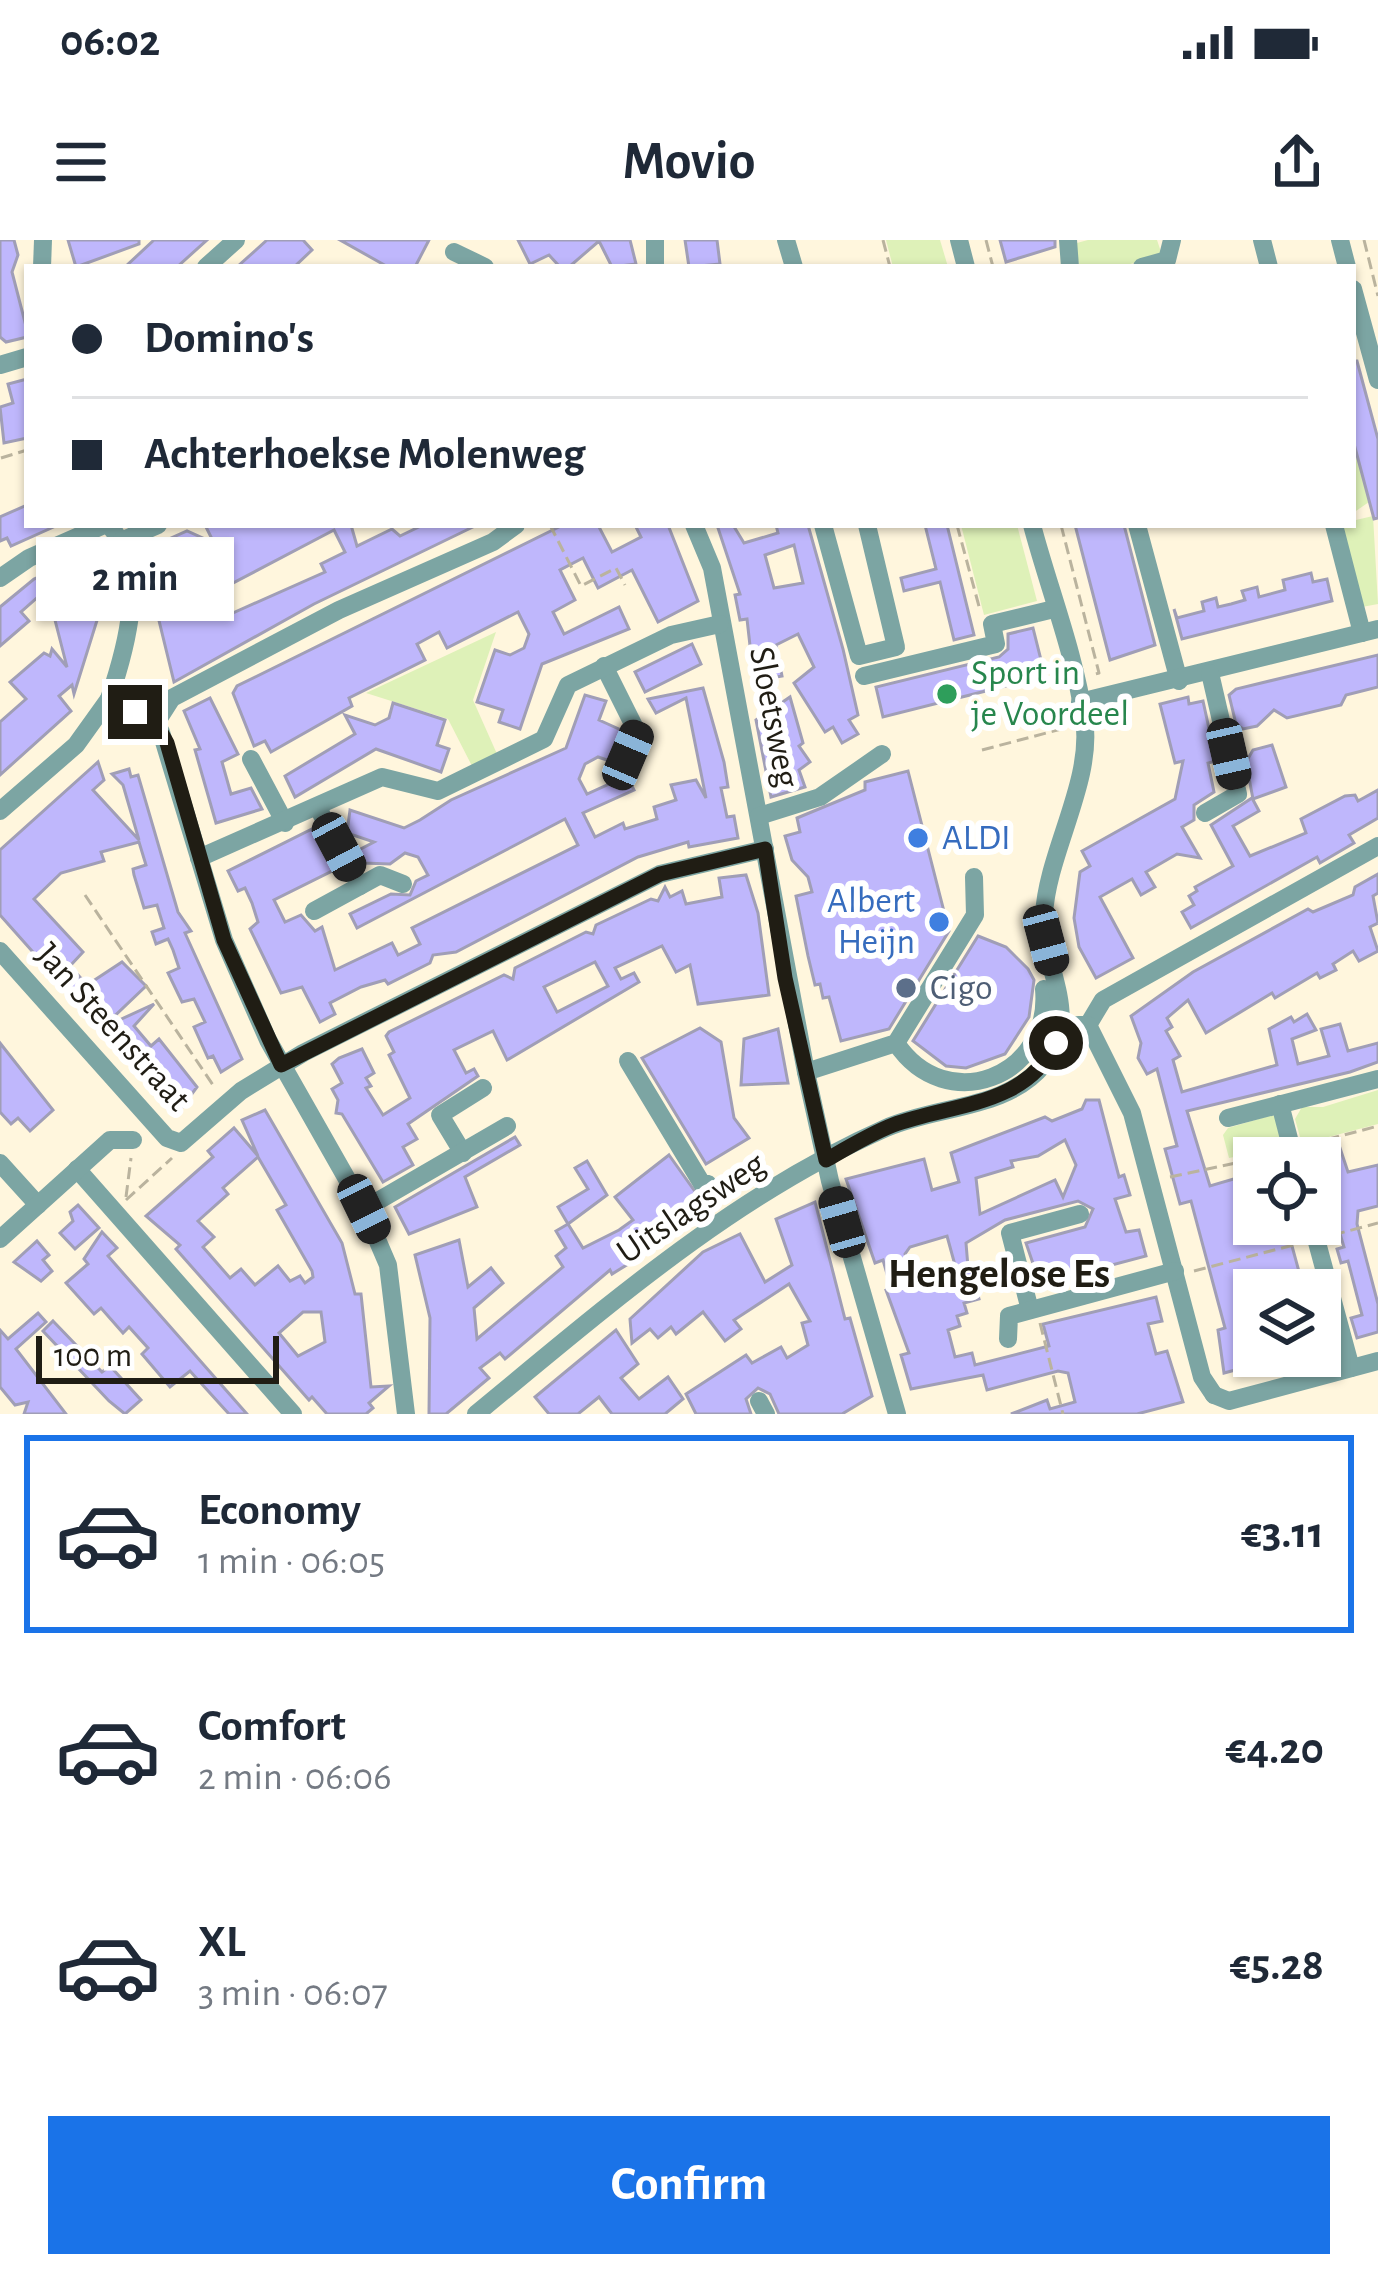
<!DOCTYPE html>
<meta charset="utf-8">
<style>
:root{--surface:#fff;--page:#f2f2f3;--text:#1f2937;--muted:#747a83;--line:#e0e1e3;--accent:#1a73e8}
body{margin:0;font-family:"Alegreya Sans",sans-serif;background:var(--page);color:var(--text);height:100vh;display:flex;flex-direction:column;font-size:45px;white-space:nowrap}
*{box-sizing:border-box;margin:0}
p{font-size:39px;color:var(--muted)}
.icon{flex:none;width:66px;height:66px;fill:none;stroke:currentColor;stroke-width:2;stroke-linecap:round;stroke-linejoin:round}
.map{position:relative;height:1174px;overflow:hidden}
.drawer{display:flex;flex-direction:column;background:var(--surface);flex:1}
.drawer>*{flex:none}
.hud{position:absolute;left:24px;top:24px;width:1332px;height:264px;border-radius:0px;box-shadow:0 3px 9px #0004;display:grid;align-content:center;height:264px;padding:0 48px;background:var(--surface)}
.fabs{position:absolute;left:1233px;top:897px;display:grid;gap:24px}
.fabs a{display:grid;place-items:center;width:108px;height:108px;border-radius:0px;background:var(--surface);box-shadow:0 3px 9px #0004;font-size:60px}
.scale{position:absolute;left:36px;bottom:30px;width:243px;box-sizing:border-box;padding-left:12px;border:6px solid #201d14;border-top:0;font-size:33px;line-height:42px;white-space:nowrap;color:#201d14;-webkit-text-stroke:9px #fff;paint-order:stroke}
.end{position:absolute;width:54px;height:54px;margin:-27px;border:15px solid #201d14;background:#fff;box-shadow:0 0 0 6px #fff}
.from{border-radius:50%}
.bubble{position:absolute;height:84px;border-radius:0px;background:var(--surface);box-shadow:0 3px 9px #0004;font-size:39px;font-weight:600;line-height:84px;text-align:center}
.car{position:absolute;width:36px;height:72px;margin:-36px -18px;border-radius:15px;box-shadow:0 0 9px 3px #0007;background:linear-gradient(#222 24%,#8ab4d8 0 40%,#222 0 76%,#8ab4d8 0 86%,#222 0)}
.hud b{display:flex;align-items:center;gap:42px;height:114px;font-size:45px}
.hud b+b{border-top:3px solid var(--line)}
.hud i{width:30px;height:30px;background:var(--text)}
ul{padding:21px 0 0;list-style:none}
li{display:flex;align-items:center;gap:36px;height:198px;margin:0 24px 18px;padding:0 24px;border:6px solid transparent;border-radius:0px}
li div{flex:1}
li b{display:block;font-size:45px}
li em{font-style:normal;font-weight:600}
li.selected{border-color:var(--accent)}
li>.icon{width:108px;height:108px;stroke-width:1.5}
.action{display:flex;gap:24px;margin-top:auto;padding:24px 48px}
.action a{flex:1;height:138px;border-radius:0px;background:var(--accent);color:#fff;font-size:48px;font-weight:600;line-height:138px;text-align:center}
.status{display:flex;justify-content:space-between;align-items:center;height:84px;padding:0 60px;background:var(--surface);direction:ltr}
.status svg{height:33px;fill:currentColor}
header{display:flex;justify-content:space-between;align-items:center;height:156px;padding:0 48px;background:var(--surface);font-size:54px;font-weight:600}
.map>svg:first-child{display:block}
.green{fill:#def1b8}
.building{fill:#bfb7fc;stroke:#a09eb6;stroke-width:3;fill-rule:evenodd}
.lines{fill:none;stroke-linecap:round;stroke-linejoin:round}
.path{stroke:#bab39e;stroke-width:3;stroke-dasharray:12 6;stroke-linecap:butt}
.minor{stroke:#7ca5a3;stroke-width:18}
.route{stroke:#201d14;stroke-width:15}
.leisure-dot{fill:#2e9e5b;stroke:#fff;stroke-width:4.5}
.shop-dot{fill:#3f7fe0;stroke:#fff;stroke-width:4.5}
.service-dot{fill:#5c6f8a;stroke:#fff;stroke-width:4.5}
.labels{text-anchor:middle;dominant-baseline:central;stroke-width:12;stroke-linejoin:round;paint-order:stroke}
.leisure-label{font-size:36px;fill:#27864d;stroke:#fff;text-anchor:start}
.street-label{font-size:36px;fill:#201d14;stroke:#fff}
.shop-label{font-size:36px;fill:#366cbe;stroke:#fff;text-anchor:start}
.service-label{font-size:36px;fill:#4e5e75;stroke:#fff;text-anchor:start}
.quarter-label{font-size:42px;font-weight:bold;fill:#201d14;stroke:#fff}
</style>
<div class="status"><b>06:02</b><svg viewBox="0 0 49 12"><path d="M0 12V9h3v3zM5 12V6h3v6zM10 12V3h3v9zM15 12V0h3v12zM26 1h20v11H26zM47 4h2v5h-2z"/></svg></div>
<header><svg class="icon" aria-label="menu" viewBox="0 0 24 24"><path d="M4 6h16M4 12h16M4 18h16"/></svg>Movio<svg class="icon" aria-label="share" viewBox="0 0 24 24"><path d="M12 15V3M7 8l5-5 5 5M5 13v7h14v-7"/></svg></header>
<div class="map">
<svg width="1378" height="1174" viewBox="0 0 1378 1174">
<rect width="100%" height="100%" fill="#fff6dd"/>
<g class="green">
<path d="M886 0H940L948 27H893Z"/>
<path d="M1088 0H1157L1162 15 1120 27H1080L1073 4Z"/>
<path d="M1353 200 1369 262 1353 273 1356 280 1373 276 1378 364 1362 367 1341 285H1353Z"/>
<path d="M961 285H1017L1037 361 984 375Z"/>
<path d="M496 392 473 460 497 514 472 526 448 479 366 453Z"/>
<path d="M1378 850V884L1302 904 1295 879 1302 867H1323Z"/>
<path d="M1272 875 1278 879 1285 907 1229 918 1223 895 1228 888Z"/>
</g>
<g class="building">
<path d="M0 0H14L18 15 12 32 27 90V97L6 102 0 97Z"/>
<path d="M68 0H139V4L76 27Z"/>
<path d="M154 0H207L177 27H125Z"/>
<path d="M267 0H303L312 10 294 27H237Z"/>
<path d="M340 0H429L415 27H388Z"/>
<path d="M518 0H630L636 24 612 27 599 1 569 27H560L549 15 530 24Z"/>
<path d="M685 0H717L720 24 689 27Z"/>
<path d="M1000 0H1055V7L1006 22Z"/>
<path d="M1353 121H1357L1378 199V278L1374 279 1353 200Z"/>
<path d="M27 139V198L4 203 0 167 13 163 8 144Z"/>
<path d="M27 265V285H58L11 306 7 298 0 301V277Z"/>
<path d="M205 285H351L357 306 392 289 400 296 423 285H477L314 364 174 442 142 311 187 291 214 303ZM334 290 345 312 321 324 325 332 226 376 216 352Z"/>
<path d="M563 285H598L612 312 641 297 635 285H668L698 361 658 382 632 330 598 348 583 318 560 330 575 360 553 372 564 394 619 367 629 389 542 424 520 489 499 482 503 470 477 462 495 410 510 415 524 408 529 394 518 372 447 408 439 392 417 404 425 420 349 458 352 466 271 512 265 501 254 506 233 453 237 446Z"/>
<path d="M717 285H733L744 303 778 293 776 285H808L843 409 858 475 849 480 858 494 842 503 833 487 825 492 794 443 814 427 798 394 776 405 782 436 754 441 747 379 740 380 735 355 740 354ZM794 305 803 343 774 348 765 315Z"/>
<path d="M925 285H947L974 395 954 400 940 342 904 351 901 338 936 329Z"/>
<path d="M1075 285H1124L1155 405 1110 420Z"/>
<path d="M74 322 76 329 86 327 99 374 74 454 72 445 59 456 71 471 0 535V482L26 459 10 442 44 413 50 416 52 409 67 427 47 349 21 372 29 381 0 406V367L34 339Z"/>
<path d="M1311 333 1313 342 1327 339 1332 361 1182 399 1174 369 1177 378 1204 371 1202 362 1216 358 1218 367 1231 364 1245 360 1242 351 1257 347 1259 357 1285 350 1283 340Z"/>
<path d="M1033 388 1045 436 883 477 876 447 999 417 1008 409V394Z"/>
<path d="M692 404 701 424 645 452 635 432Z"/>
<path d="M1378 415V447L1346 455 1341 465 1287 478 1274 470 1257 486 1243 489 1236 484 1229 455 1236 449Z"/>
<path d="M703 448 724 522 728 547 721 548 727 577 734 576 738 598 689 607 688 602 638 617 456 712 433 715 430 723 388 744 385 740 361 747 330 763 335 774 320 782 302 747 281 753 250 689 258 682 252 663 245 648 238 651 228 631 314 588 336 629 274 660 285 682 301 675 315 691 322 687 335 730 392 703 398 715 420 704 412 688 578 605 565 579 357 688 350 674 391 654 410 655 416 641 428 635 418 617 405 613 390 624 363 623 357 611 374 602 347 593 350 570 404 588 420 580 451 560 566 508 585 455 606 461 599 480 621 490 610 521 598 517 585 524 579 539 587 554 627 536 634 550 583 573 595 597 623 583 625 589 657 579 654 567 676 560 671 545 696 540 706 558 686 458 656 473 648 459Z"/>
<path d="M790 457 803 503 799 506 810 522 799 530 805 547 771 557 756 480Z"/>
<path d="M1188 457 1189 464 1203 461 1216 521 1208 523 1214 552 1194 565V580L1182 587 1200 618 1177 614 1146 632 1155 647 1141 655 1132 639 1100 657 1133 718 1096 738 1079 707 1074 678 1080 632 1090 626 1082 611 1175 559 1183 521 1175 523 1160 464Z"/>
<path d="M210 458 238 514 222 522 231 554 251 548 262 569 216 583 195 510 200 509 184 471Z"/>
<path d="M393 463 445 480 437 505 449 509 441 532 376 509 295 557 285 536 355 494 345 475 375 485 389 478Z"/>
<path d="M1272 505 1286 547 1253 559 1246 522 1253 510Z"/>
<path d="M98 522 104 540 93 550 139 600 123 545 112 534 129 529 131 537 138 535 178 672 191 691 185 693 242 819 221 832 213 816 208 818 194 787 205 782 194 759 182 762 168 733 179 728 173 710 168 699 156 704 152 692 164 688 157 665 144 668 134 635 133 629 146 625 139 602 101 612 104 621 61 633 34 659 83 712 70 726 87 745 122 722 146 746 102 788 154 764 134 786 151 806 159 799 197 847 177 874 0 675V610Z"/>
<path d="M908 531 949 691 889 789 841 801 829 757 823 758 820 744 815 745 808 716 796 656 812 652 808 637 792 620 785 596 800 592 797 578 865 550V542Z"/>
<path d="M1378 550V578L1349 595 1354 603 1320 623 1317 617 1191 688 1182 672 1194 665 1189 656 1197 651 1195 647 1233 626 1211 585 1252 558 1259 571 1233 586 1250 616 1306 593 1301 579 1345 556 1355 555 1358 561Z"/>
<path d="M1378 634V653L1373 656 1378 683 1370 687 1378 711 1359 721 1353 711 1333 724 1336 730 1320 738 1317 733 1275 758 1272 753 1206 793 1188 760 1167 778 1172 787 1166 791 1180 816 1173 820 1182 852 1277 825 1269 789 1291 777 1294 782 1307 774 1316 790 1292 799 1298 824 1329 816 1321 789 1340 784 1348 811 1378 803V822L1350 832 1187 871 1210 946 1254 933V984H1286L1304 1050H1284L1283 1042 1235 1053 1254 1125 1224 1133 1218 1090 1225 1088 1191 961 1180 964 1165 909 1177 906 1157 829 1147 834 1138 818 1141 803 1131 776 1193 732 1308 669 1313 672 1353 655 1355 647Z"/>
<path d="M746 635 758 673 769 755 698 764 690 725 676 732 662 706 615 728 621 739 634 733 639 742 507 820 493 791 454 810 466 833 474 829 478 836 408 884 417 899 403 907 413 925 383 942 342 874 336 873 338 860 332 849 342 843 332 824 339 818 362 809 374 833 366 838 371 846 366 848 383 875 410 858 389 815 394 812 386 796 389 792 504 735 513 739 515 728 586 692 593 694 596 685 651 659 658 661 665 647 670 657 682 651 686 664 722 657 719 638ZM595 722 608 746 557 772 544 747Z"/>
<path d="M978 696 1006 707 1028 729 1034 740 1029 777 1005 814 966 828 946 826 913 801Z"/>
<path d="M700 788 721 802 734 878 749 898 706 924 642 818Z"/>
<path d="M778 789 788 843 741 845 744 799Z"/>
<path d="M0 803 53 870 30 891 18 878 11 884 0 872Z"/>
<path d="M1086 860H1099L1119 937 1124 935 1130 955 1115 959 1126 992 1139 990 1146 1016 1040 1044 1026 1003 1085 987 1093 969 1078 961 1005 980 966 1003 968 1027 980 1023 986 1046 976 1048 979 1059 964 1063 967 1073 957 1076 960 1086 948 1090 955 1117 972 1113 975 1125 1049 1106 1043 1084 1156 1057 1162 1081 1148 1084 1156 1114 1167 1111 1183 1162 1137 1174H1011L1047 1160 1050 1169 1075 1162 1068 1133 1058 1131 987 1150 983 1135 911 1149 901 1115 909 1113 886 1050 891 1048 883 1020 875 1023 846 939 924 919 932 950 959 942 951 913 1045 877 1052 881 1082 869ZM1065 900 1076 925 1063 957 1055 940 980 974 976 938 1013 927 1011 921 1038 916ZM947 996 958 1036 915 1048 905 1014 910 1007Z"/>
<path d="M265 870 342 1003 355 1054H361L371 1147 389 1146 369 1163 373 1168 366 1174H327L312 1157 309 1160 176 1009 180 1005 146 976 213 917 208 911 234 888 258 916 242 880ZM258 917 286 965 277 970 312 1031 313 1037 305 1043 300 1036 290 1041 278 1026 255 1045 241 1029 230 1038 203 1007 214 997 198 981 228 954 223 948ZM303 1072H321L325 1102 298 1116 279 1093Z"/>
<path d="M515 897 520 905 465 937 477 967 409 994 395 967Z"/>
<path d="M1339 905 1348 932 1378 925V966L1358 971 1357 984 1378 1064V1092L1357 1098 1351 1078 1362 1075 1348 1021 1341 1023 1337 1009 1344 1007 1320 928V910Z"/>
<path d="M669 915 701 960 633 1011 638 1018 612 1034 610 1030 505 1119 500 1113 480 1128 489 1138 446 1174H429L430 1078 415 1015 459 1000 468 1047 491 1028 503 1043 474 1068 477 1099 563 1027 556 1016 566 1008 556 991 568 984 583 1008 619 990 633 980 615 957Z"/>
<path d="M587 921 607 955 568 984 558 967 588 949 575 928Z"/>
<path d="M815 962 845 1079 850 1078 872 1156 842 1174H779L770 1154 758 1148 746 1159 751 1174H696L686 1154 746 1115 752 1123 781 1107 787 1118 808 1105 802 1083 810 1081 789 1044 734 1080 741 1089 725 1101 703 1072 676 1094 671 1087 658 1098 650 1089 632 1103 630 1079 703 1012 740 994 765 1042 792 1025 776 979Z"/>
<path d="M78 965 99 988 75 1009 60 993 73 981 70 972Z"/>
<path d="M102 992 117 1008 108 1016 247 1174H229L190 1131 170 1147 142 1114 148 1108 129 1087 123 1093 101 1068 94 1074 66 1043 88 1024 84 1019Z"/>
<path d="M37 1001 49 1015 43 1020 52 1031 41 1041 14 1022Z"/>
<path d="M38 1073 46 1082 16 1109 66 1174H24L28 1162 15 1165 0 1147V1090L8 1099Z"/>
<path d="M53 1081 102 1132 110 1126 141 1160 125 1174 109 1161 43 1091Z"/>
<path d="M616 1090 638 1124 621 1138 639 1159 668 1137 683 1159 665 1174H612L599 1157 578 1174H549L535 1157Z"/>
</g>
<g class="lines">
<g class="path">
<path d="M883 0 890 27"/>
<path d="M986 0 993 27"/>
<path d="M1364 0 1378 56"/>
<path d="M1 218 27 210"/>
<path d="M550 285 581 346 616 328 625 345"/>
<path d="M957 285 980 370"/>
<path d="M1061 285 1099 433 1092 435"/>
<path d="M982 510 1069 487"/>
<path d="M85 655 215 848"/>
<path d="M1310 904 1378 886"/>
<path d="M1257 918 1272 914"/>
<path d="M1170 937 1254 919"/>
<path d="M126 957 131 918"/>
<path d="M126 960 172 918"/>
<path d="M1333 995 1378 983"/>
<path d="M1194 1031 1301 1003"/>
<path d="M1040 1083 1063 1174"/>
</g>
<g class="minor">
<path d="M655 0V27"/>
<path d="M786 0 794 27"/>
<path d="M959 0 966 27"/>
<path d="M1068 0 1070 27"/>
<path d="M1262 0 1269 27"/>
<path d="M1340 0 1347 27"/>
<path d="M454 12 485 27"/>
<path d="M42 27 43 0"/>
<path d="M206 27 236 0"/>
<path d="M1142 27 1167 20 1172 0"/>
<path d="M1353 49 1378 140"/>
<path d="M0 125 27 117"/>
<path d="M109 285C149 331 126 409 109 459L156 483 161 492 224 700 268 800 364 969 388 1025 406 1174"/>
<path d="M694 285 712 328 806 832 830 941 897 1174"/>
<path d="M823 285 859 416 896 407 867 285"/>
<path d="M1137 285 1179 441"/>
<path d="M1334 285 1362 393"/>
<path d="M121 301 158 285"/>
<path d="M0 338 29 318 104 285"/>
<path d="M604 426 637 492 628 515"/>
<path d="M864 436 996 404 992 384 1054 369"/>
<path d="M1080 462 1378 389"/>
<path d="M156 483 172 458 339 370 493 302 516 285"/>
<path d="M251 519 285 583"/>
<path d="M318 568 360 646"/>
<path d="M0 571 76 505 109 459"/>
<path d="M1205 573 1238 554 1210 433"/>
<path d="M759 576 820 557 882 514"/>
<path d="M199 618 382 537 438 551 544 499 568 445 671 395 720 384"/>
<path d="M314 671 380 635 403 644"/>
<path d="M0 711 167 898 181 903 241 851 303 813 660 634 765 609"/>
<path d="M1078 785H1088L1103 760 1378 606"/>
<path d="M1088 785 1132 873 1202 1137 1214 1155"/>
<path d="M896 803C946 878 1052 837 1044 749"/>
<path d="M628 821 704 947 708 944"/>
<path d="M806 832 896 803 975 675 974 637"/>
<path d="M1280 864 1294 918"/>
<path d="M1228 878 1378 839"/>
<path d="M463 913 440 875 483 848"/>
<path d="M0 923 38 965"/>
<path d="M77 929 293 1174"/>
<path d="M364 969 507 886"/>
<path d="M1312 984 1351 1128"/>
<path d="M0 999 110 900H133"/>
<path d="M1030 1070 1010 993 1080 974"/>
<path d="M1008 1099 1009 1076 1175 1031"/>
<path d="M1214 1155 1229 1161 1378 1121"/>
<path d="M759 1161 766 1174"/>
<path d="M476 1174C605 1068 732 956 886 888 938 865 1007 870 1044 824 1083 774 1041 728 1044 675 1047 613 1094 540 1084 479 1075 414 1049 349 1032 285"/>
</g>
</g>
<g class="lines">
<path class="route" d="M135 472 156 483 167 503 224 700 281 825 660 634 765 609 785 738 826 920C847 908 870 894 893 885 952 863 1025 867 1056 803"/>
</g>
<circle class="leisure-dot" cx="947" cy="454" r="12"/>
<g class="shop-dot">
<circle cx="918" cy="598" r="12"/>
<circle cx="939" cy="682" r="12"/>
</g>
<circle class="service-dot" cx="906" cy="748" r="12"/>
<g class="labels">
<g class="leisure-label">
<text x="971" y="433">Sport in<tspan x="971" dy="41">je Voordeel</tspan></text>
</g>
<g class="street-label">
<text transform="translate(774 477) rotate(79)">Sloetsweg</text>
<text transform="translate(113 787) rotate(48)">Jan Steenstraat</text>
<text transform="translate(691 968) rotate(-34)">Uitslagsweg</text>
</g>
<g class="shop-label">
<text x="942" y="598">ALDI</text>
<text x="915" y="661" text-anchor="end">Albert<tspan x="915" dy="41">Heijn</tspan></text>
</g>
<g class="service-label">
<text x="930" y="748">Cigo</text>
</g>
<g class="quarter-label">
<text x="999" y="1034">Hengelose Es</text>
</g>
</g>
</svg>
<div class="fabs">
<a><svg class="icon" aria-label="locate" viewBox="0 0 24 24"><circle cx="12" cy="12" r="6"/><path d="M12 2v4M12 18v4M2 12h4M18 12h4"/></svg></a>
<a><svg class="icon" aria-label="layers" viewBox="0 0 24 24"><path d="M12 4l9 5-9 5-9-5zM3 14l9 5 9-5"/></svg></a>
</div>
<div class="scale">100 m</div>
<i class="end from" style="left:1056px;top:803px"></i>
<i class="end" style="left:135px;top:472px"></i>
<div class="bubble" style="left:36px;top:297px;width:198px">2 min</div>
<i class="car" style="left:1229px;top:514px;rotate:167deg"></i>
<i class="car" style="left:628px;top:515px;rotate:23deg"></i>
<i class="car" style="left:339px;top:607px;rotate:152deg"></i>
<i class="car" style="left:1046px;top:700px;rotate:165deg"></i>
<i class="car" style="left:364px;top:969px;rotate:154deg"></i>
<i class="car" style="left:842px;top:982px;rotate:344deg"></i>
<div class="hud">
<b><i class="from"></i>Domino's</b>
<b><i></i>Achterhoekse Molenweg</b>
</div>
</div>
<section class="drawer">
<ul>
<li class="selected"><svg class="icon" aria-label="car" viewBox="0 0 24 24"><path d="M5 17H2v-5l4-1 3-4h7l3 4 3 1v5h-3M9 17h6M6 11h13"/><circle cx="7" cy="17" r="2"/><circle cx="17" cy="17" r="2"/></svg><div><b>Economy</b><p>1 min · 06:05</p></div><em>€3.11</em></li>
<li><svg class="icon" aria-label="car" viewBox="0 0 24 24"><path d="M5 17H2v-5l4-1 3-4h7l3 4 3 1v5h-3M9 17h6M6 11h13"/><circle cx="7" cy="17" r="2"/><circle cx="17" cy="17" r="2"/></svg><div><b>Comfort</b><p>2 min · 06:06</p></div><em>€4.20</em></li>
<li><svg class="icon" aria-label="car" viewBox="0 0 24 24"><path d="M5 17H2v-5l4-1 3-4h7l3 4 3 1v5h-3M9 17h6M6 11h13"/><circle cx="7" cy="17" r="2"/><circle cx="17" cy="17" r="2"/></svg><div><b>XL</b><p>3 min · 06:07</p></div><em>€5.28</em></li>
</ul>
<div class="action"><a>Confirm</a></div>
</section>
